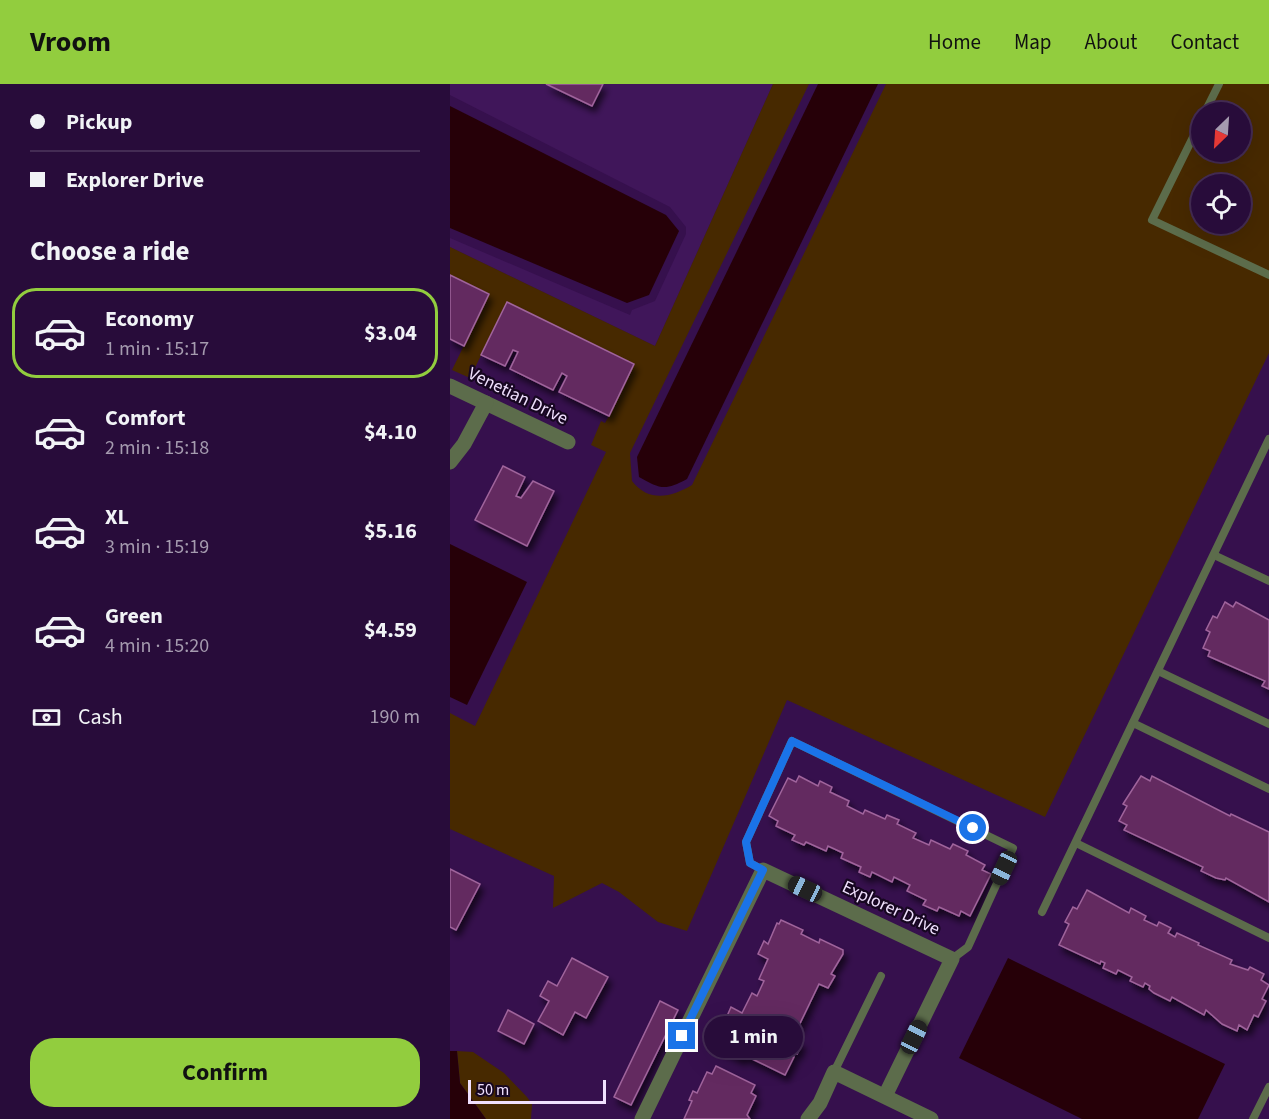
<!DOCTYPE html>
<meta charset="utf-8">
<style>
:root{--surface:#280c3a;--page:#301542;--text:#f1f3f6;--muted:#a59baf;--line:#442c54;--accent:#92cd3e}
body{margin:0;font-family:"Source Sans 3",sans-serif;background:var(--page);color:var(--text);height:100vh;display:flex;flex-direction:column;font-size:22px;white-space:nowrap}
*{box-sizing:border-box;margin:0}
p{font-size:20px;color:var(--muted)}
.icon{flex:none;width:33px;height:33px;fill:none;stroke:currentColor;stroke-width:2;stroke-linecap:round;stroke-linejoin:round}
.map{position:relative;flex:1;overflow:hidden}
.side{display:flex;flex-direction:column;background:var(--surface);width:450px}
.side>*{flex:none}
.hud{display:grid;align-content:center;height:132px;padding:0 30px;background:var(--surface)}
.needle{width:39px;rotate:205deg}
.controls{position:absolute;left:741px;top:18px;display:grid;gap:12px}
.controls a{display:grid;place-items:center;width:60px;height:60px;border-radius:50%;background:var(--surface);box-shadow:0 6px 24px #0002,0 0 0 2px var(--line);font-size:30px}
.scale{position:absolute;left:18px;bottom:15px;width:138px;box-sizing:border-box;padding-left:6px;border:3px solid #f0e0fe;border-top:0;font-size:16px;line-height:21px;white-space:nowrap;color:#f0e0fe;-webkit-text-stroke:4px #170721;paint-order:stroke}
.end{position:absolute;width:27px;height:27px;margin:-14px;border:8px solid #1a73e8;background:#fff;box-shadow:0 0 0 3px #fff}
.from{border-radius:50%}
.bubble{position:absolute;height:42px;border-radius:21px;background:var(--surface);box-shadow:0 6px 24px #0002,0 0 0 2px var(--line);font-size:20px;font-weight:700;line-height:42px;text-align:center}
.car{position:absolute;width:18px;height:36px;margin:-18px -9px;border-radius:8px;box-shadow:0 0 4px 2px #0007;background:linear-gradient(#222 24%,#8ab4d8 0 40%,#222 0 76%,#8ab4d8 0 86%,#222 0)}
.hud b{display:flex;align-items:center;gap:21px;height:57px;font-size:22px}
.hud b+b{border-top:2px solid var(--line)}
.hud i{width:15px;height:15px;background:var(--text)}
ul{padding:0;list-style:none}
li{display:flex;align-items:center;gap:18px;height:90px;margin:0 12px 9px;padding:0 18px;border:3px solid transparent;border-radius:24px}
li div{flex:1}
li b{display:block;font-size:22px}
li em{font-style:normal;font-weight:700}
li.active{border-color:var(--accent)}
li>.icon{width:54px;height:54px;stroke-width:1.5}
h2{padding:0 30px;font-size:27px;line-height:72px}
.pay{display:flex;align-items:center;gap:15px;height:66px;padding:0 30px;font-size:22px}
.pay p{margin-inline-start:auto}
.primary-button{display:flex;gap:12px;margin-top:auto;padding:12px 30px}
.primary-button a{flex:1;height:69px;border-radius:24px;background:var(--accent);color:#111;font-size:24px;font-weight:700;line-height:69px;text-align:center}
header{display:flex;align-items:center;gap:36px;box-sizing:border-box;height:84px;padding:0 30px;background:var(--accent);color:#111}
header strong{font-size:28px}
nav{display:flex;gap:33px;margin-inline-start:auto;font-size:21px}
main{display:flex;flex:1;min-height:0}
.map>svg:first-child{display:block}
.built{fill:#40165a}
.green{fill:#472900;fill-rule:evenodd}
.water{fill:#260008}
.building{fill:#632c60;stroke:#a0649c;stroke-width:1.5;filter:url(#shadow)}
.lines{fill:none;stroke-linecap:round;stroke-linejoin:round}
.service{stroke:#5c6c4b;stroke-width:8}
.minor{stroke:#5c6c4b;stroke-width:15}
.route{stroke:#1a73e8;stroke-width:8}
.labels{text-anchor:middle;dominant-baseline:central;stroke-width:4.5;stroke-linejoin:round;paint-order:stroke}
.street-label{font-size:18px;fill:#f0e0fe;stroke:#170721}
</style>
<header>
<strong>Vroom</strong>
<nav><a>Home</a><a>Map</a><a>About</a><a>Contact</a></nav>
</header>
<main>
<section class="side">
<div class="hud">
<b><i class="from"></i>Pickup</b>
<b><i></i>Explorer Drive</b>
</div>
<h2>Choose a ride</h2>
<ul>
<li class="active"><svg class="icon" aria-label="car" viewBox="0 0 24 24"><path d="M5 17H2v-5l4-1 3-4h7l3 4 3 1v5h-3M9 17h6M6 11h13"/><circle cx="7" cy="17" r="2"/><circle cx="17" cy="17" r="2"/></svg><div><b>Economy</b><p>1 min · 15:17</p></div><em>$3.04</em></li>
<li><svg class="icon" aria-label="car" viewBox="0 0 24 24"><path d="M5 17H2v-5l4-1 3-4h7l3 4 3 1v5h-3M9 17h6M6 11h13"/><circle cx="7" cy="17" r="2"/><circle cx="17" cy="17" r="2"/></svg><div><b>Comfort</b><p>2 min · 15:18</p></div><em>$4.10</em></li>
<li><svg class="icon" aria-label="car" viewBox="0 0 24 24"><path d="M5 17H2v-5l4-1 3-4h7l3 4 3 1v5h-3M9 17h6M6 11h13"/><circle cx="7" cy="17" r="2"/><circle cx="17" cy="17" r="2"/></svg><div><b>XL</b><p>3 min · 15:19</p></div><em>$5.16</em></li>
<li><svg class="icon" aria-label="car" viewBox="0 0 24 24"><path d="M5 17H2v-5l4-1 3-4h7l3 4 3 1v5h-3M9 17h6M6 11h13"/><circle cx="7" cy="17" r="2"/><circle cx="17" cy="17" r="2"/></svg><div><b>Green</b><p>4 min · 15:20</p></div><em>$4.59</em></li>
</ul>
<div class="pay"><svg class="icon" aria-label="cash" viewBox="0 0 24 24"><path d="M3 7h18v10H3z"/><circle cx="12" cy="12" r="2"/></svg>Cash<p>190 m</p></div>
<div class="primary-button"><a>Confirm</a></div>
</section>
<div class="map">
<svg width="819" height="1035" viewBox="0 0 819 1035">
<defs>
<filter id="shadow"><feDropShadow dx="3.5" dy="6" stdDeviation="3" flood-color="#0009"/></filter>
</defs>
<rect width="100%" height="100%" fill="#36104d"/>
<path class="built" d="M0 0H323L205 262 0 163V154L180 231 182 226 205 217 236 150V143L220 123 0 11Z"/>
<g class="green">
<path d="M323 0H359L180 369 182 397C199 419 222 413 242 401L436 0H819V269L595 733 337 616 237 847 208 838 169 808 152 799 103 824 104 792 0 745V629L25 642 156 368 141 361 151 337 155 339 159 332 184 280 57 218 20 294 2 286 39 210 0 191V163L205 262ZM752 28H790V68H752ZM752 100H790V140H752Z"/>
<path d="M7 967 23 968 54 989 77 1013 82 1020 81 1035H36L10 999Z"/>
</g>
<g class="water">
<path d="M368 0H428L237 395C215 407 210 405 189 393L187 373Z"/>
<path d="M0 22 216 131 229 147 199 211 177 219 0 144Z"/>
<path d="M0 460 77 498 17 621 0 613Z"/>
<path d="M558 874 775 980 748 1035H632L509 974Z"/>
<path d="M0 967H7L10 999 36 1035H0Z"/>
</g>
<g class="building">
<path d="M96 0H153L142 22Z"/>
<path d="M0 191 39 210 14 262 0 255Z"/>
<path d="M57 218 184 280 159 332 109 308 117 292 112 289 103 306 60 285 68 268 63 266 55 282 31 271Z"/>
<path d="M53 382 75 393 66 412 71 414 83 397 104 407 77 462 25 436Z"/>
<path d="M775 518 783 523 786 518 819 536V605L812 602 815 597 758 572 760 567 753 564 760 548 756 546 763 532 767 534Z"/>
<path d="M349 692 368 702 370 697 382 703 380 708 399 717 397 722 413 730 415 726 435 735 437 731 449 736 447 740 466 749 463 754 479 761 481 756 500 765 503 760 518 767 516 771 535 781 532 786 541 790 520 832 511 827 509 832 489 823 487 827 473 821 476 816 457 807 460 801 444 793 442 798 422 788 420 793 409 788 411 783 391 774 393 769 378 762 376 767 356 758 354 761 342 756 345 751 326 742 328 737 319 732 338 694 346 698Z"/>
<path d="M691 692 700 697 702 692 780 732 781 730 819 748V818L776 794 775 796 766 794 751 787 753 783 674 746 677 741 669 737 677 722 673 720Z"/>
<path d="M0 785 30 800 6 846 0 843Z"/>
<path d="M637 806 679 829 681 824 696 832 694 836 707 842 709 838 721 844 718 849 725 853 727 849 749 859 748 861 782 876 780 880 798 886 800 883 814 890 811 896 819 901 812 915 816 917 808 933 804 931 797 946 789 941 787 947 772 940 756 926 754 931 722 913 720 917 704 909 699 905 700 902 695 899 693 903 680 897 682 893 668 886 666 890 653 884 655 879 651 877 650 880 609 861 619 840 615 838 623 823 627 825Z"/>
<path d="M331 836 353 846 351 850 369 859 370 855 393 866V870L381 890 385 892 378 904 369 900 343 954 352 959 347 970 343 968 341 972 344 973 335 991 294 971 292 975 268 963 271 959 266 957 281 923 292 929 302 909 307 912 314 897 309 895 318 875 308 870 314 857 318 860 327 839 329 840Z"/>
<path d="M122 874 158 893 136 934 125 928 113 951 88 937 99 917 90 912 98 897 107 902Z"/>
<path d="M210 917 228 926 181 1021 164 1013Z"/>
<path d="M58 926 84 940 74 960 48 947Z"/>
<path d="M266 982 305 1001 301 1009 306 1012 297 1031 300 1035H234L242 1017 239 1016 243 1007 247 1009 257 988 262 990Z"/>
</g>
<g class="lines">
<g class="service">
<path d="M755 28 769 0"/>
<path d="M752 35 702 136 819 191"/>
<path d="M764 471 819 497"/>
<path d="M708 587 819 640"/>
<path d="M683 639 819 705"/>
<path d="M626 759 819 854"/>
<path d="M313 786 300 779 296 758 342 657 563 764 518 863 502 875"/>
<path d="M592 828 819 355"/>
<path d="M384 988 431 892"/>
<path d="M803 1035 819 1003"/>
</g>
<g class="minor">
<path d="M0 302 118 358"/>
<path d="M0 378 14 360 36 319"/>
<path d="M192 1035 313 786 502 875 435 1012"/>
<path d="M358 1035 370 1019 384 988 481 1035"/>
</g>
</g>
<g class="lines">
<path class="route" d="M232 952 313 786 300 779 296 758 342 657 523 744"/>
</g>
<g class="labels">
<g class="street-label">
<text transform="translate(68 312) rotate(26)">Venetian Drive</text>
<text transform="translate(441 824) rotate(25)">Explorer Drive</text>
</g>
</g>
</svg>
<div class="controls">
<a><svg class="needle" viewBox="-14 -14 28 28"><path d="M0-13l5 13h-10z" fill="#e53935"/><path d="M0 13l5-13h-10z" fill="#a59baf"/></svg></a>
<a><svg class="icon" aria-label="locate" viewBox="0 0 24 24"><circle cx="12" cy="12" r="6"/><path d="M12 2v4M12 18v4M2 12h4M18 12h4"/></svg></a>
</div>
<div class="scale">50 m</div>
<i class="end from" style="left:523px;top:744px"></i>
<i class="end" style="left:232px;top:952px"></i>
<div class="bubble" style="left:254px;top:932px;width:99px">1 min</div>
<i class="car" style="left:554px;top:784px;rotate:205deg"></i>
<i class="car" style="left:355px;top:805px;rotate:295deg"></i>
<i class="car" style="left:464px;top:953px;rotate:26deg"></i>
</div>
</main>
